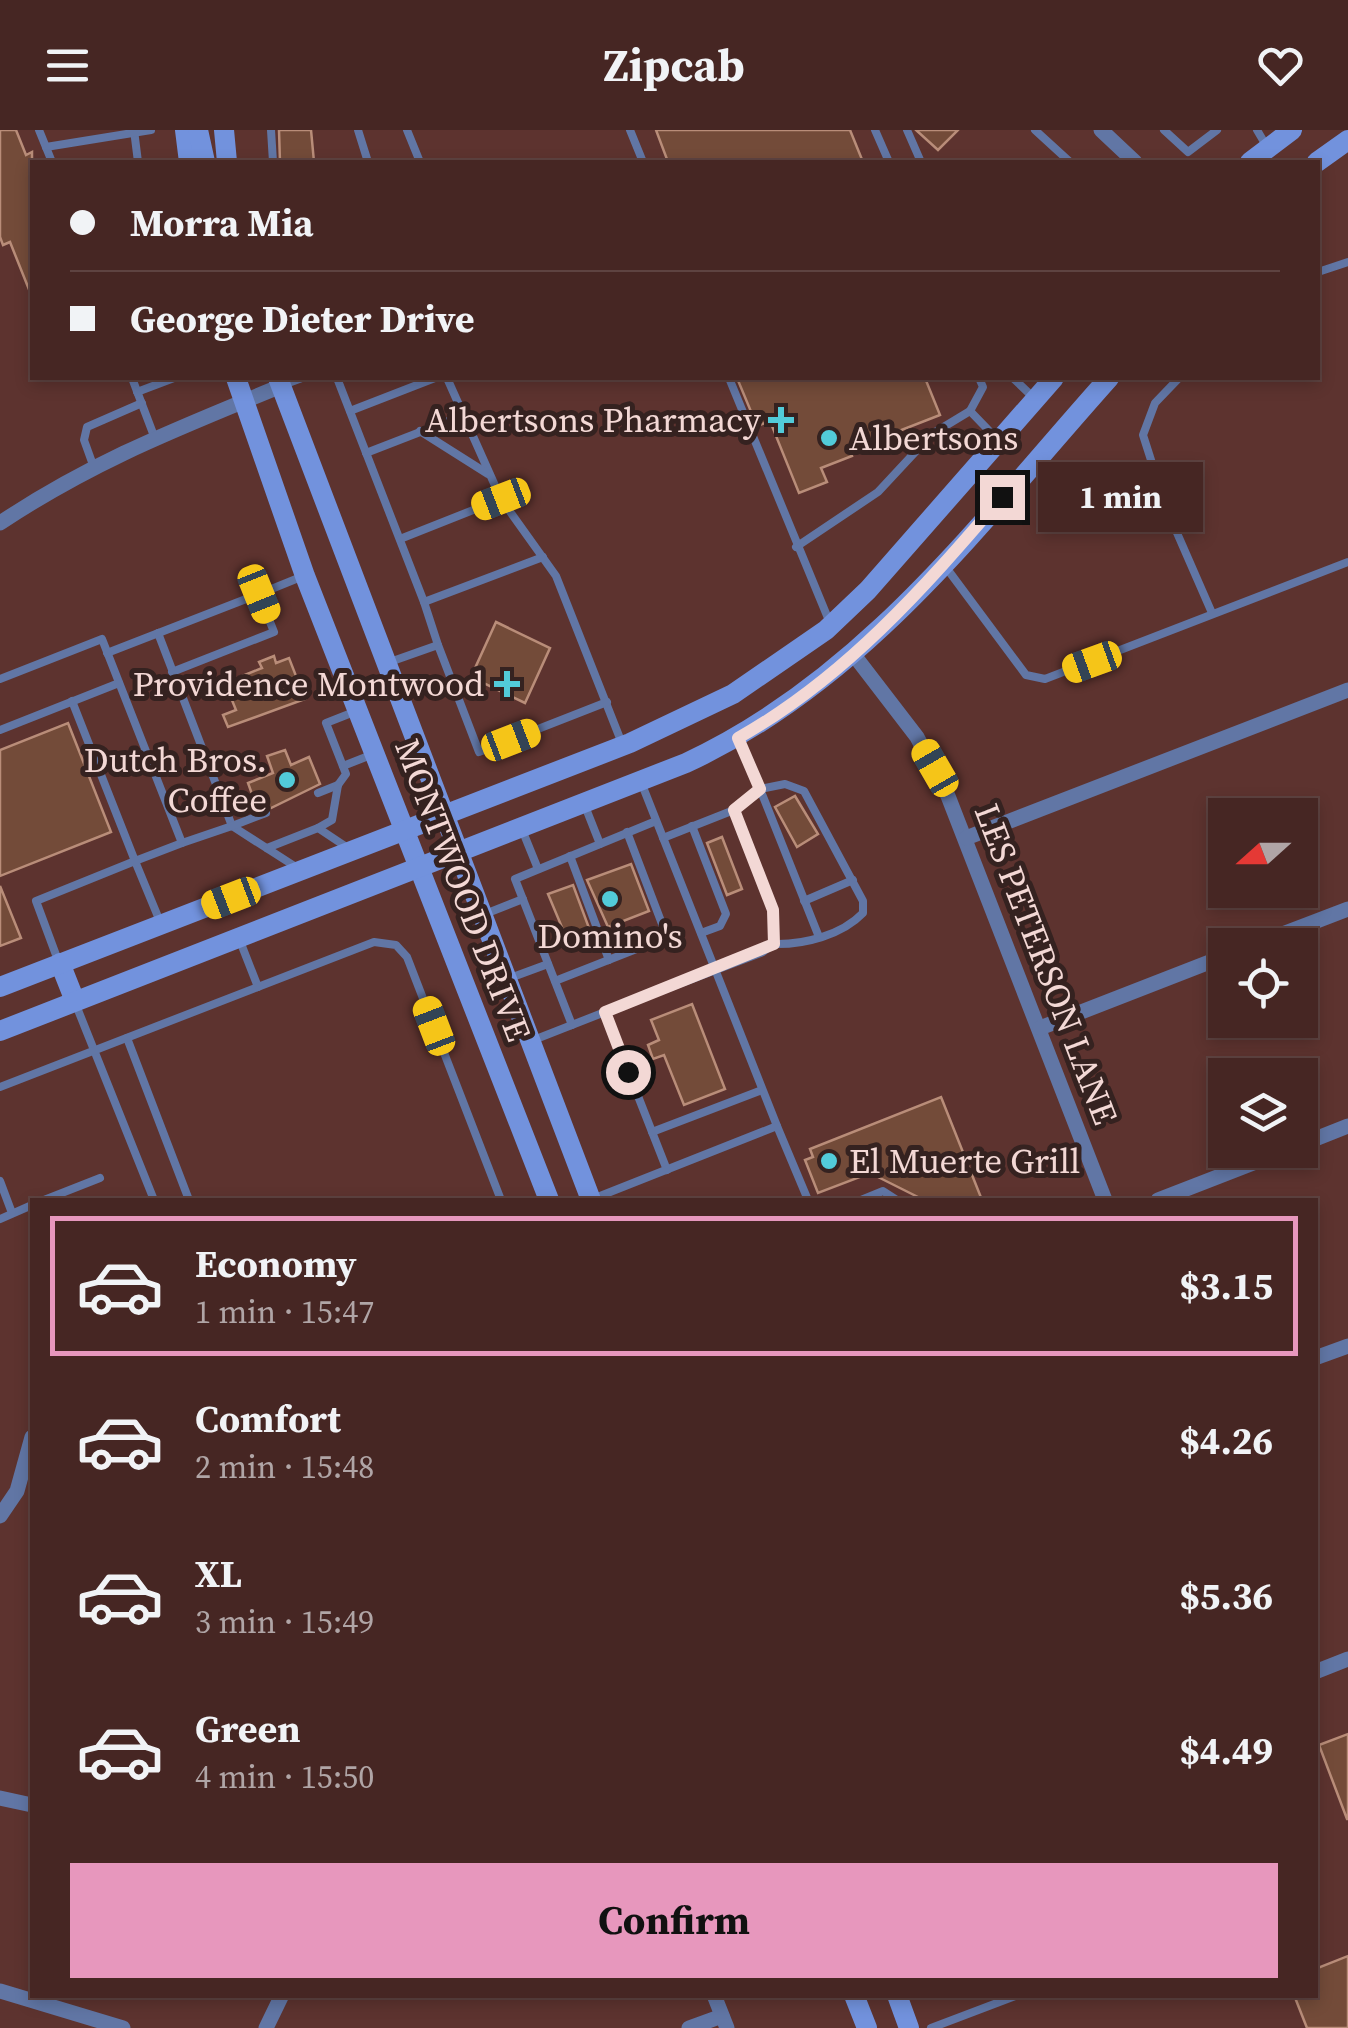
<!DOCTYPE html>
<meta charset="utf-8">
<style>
:root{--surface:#462623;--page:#503230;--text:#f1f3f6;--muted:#b0a5a6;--line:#5e4341;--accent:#e797bd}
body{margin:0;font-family:"Source Serif 4",serif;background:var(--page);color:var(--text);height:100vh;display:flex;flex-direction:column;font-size:38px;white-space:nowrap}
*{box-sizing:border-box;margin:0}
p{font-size:32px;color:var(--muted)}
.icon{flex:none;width:55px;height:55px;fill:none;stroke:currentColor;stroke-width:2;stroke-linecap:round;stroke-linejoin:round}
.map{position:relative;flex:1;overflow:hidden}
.drawer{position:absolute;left:30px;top:1068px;width:1288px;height:800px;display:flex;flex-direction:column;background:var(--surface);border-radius:0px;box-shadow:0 5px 15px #0003,0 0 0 2px var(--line)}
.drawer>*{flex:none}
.guide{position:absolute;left:30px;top:30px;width:1290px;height:220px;border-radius:0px;box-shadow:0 5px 15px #0003,0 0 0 2px var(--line);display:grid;align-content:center;height:220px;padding:0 40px;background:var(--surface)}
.needle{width:65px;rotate:249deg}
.controls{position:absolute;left:1208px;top:668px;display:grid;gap:20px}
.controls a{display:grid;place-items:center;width:110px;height:110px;border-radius:0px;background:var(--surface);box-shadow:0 5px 15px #0003,0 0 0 2px var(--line);font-size:50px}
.end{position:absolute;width:45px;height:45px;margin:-22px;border:12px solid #f3d8d5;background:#111;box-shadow:0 0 0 5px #111}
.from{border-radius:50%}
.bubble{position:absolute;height:70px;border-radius:0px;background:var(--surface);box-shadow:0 5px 15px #0003,0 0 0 2px var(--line);font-size:32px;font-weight:700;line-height:70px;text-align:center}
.car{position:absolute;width:30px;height:60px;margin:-30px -15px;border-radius:12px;box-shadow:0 0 8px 2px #0007;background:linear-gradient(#f5c518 24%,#345 0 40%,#f5c518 0 76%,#345 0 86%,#f5c518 0)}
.guide b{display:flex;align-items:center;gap:35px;height:95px;font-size:38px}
.guide b+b{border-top:2px solid var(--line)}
.guide i{width:25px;height:25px;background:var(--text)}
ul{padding:18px 0 0;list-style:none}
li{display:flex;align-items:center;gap:30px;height:140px;margin:0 20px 15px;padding:0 20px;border:5px solid transparent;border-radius:0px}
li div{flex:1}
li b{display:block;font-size:38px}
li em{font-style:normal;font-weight:700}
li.current{border-color:var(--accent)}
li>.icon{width:90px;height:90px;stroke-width:1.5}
.primary-button{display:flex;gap:20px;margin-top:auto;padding:20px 40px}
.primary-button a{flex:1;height:115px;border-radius:0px;background:var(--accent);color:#111;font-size:40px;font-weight:700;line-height:115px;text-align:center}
header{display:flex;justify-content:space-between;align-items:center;height:130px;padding:0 40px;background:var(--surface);font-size:45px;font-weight:700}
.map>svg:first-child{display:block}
.building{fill:#734b39;stroke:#b98d79;stroke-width:2.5}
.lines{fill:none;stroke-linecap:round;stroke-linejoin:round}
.service{stroke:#6176a5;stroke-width:8}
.minor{stroke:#6176a5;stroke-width:15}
.secondary{stroke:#7292dd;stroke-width:20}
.route{stroke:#f3d8d5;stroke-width:12}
.poi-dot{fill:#52cbd9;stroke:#352220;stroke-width:4}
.labels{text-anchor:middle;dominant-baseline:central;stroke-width:10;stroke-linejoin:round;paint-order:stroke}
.poi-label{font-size:35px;fill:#f3d8d5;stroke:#352220;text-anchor:end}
.street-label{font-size:35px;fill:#f3d8d5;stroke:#352220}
</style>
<header><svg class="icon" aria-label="menu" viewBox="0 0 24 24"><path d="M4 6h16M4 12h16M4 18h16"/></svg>Zipcab<svg class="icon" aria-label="heart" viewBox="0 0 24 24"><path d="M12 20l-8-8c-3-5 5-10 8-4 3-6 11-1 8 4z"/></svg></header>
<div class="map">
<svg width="1348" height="1898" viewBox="0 0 1348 1898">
<rect width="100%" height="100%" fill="#5d332f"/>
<g class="building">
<path d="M0 0H16L26 25 32 22V167L10 112 3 115 0 107Z"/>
<path d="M279 0H311L314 32H280Z"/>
<path d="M656 0H850L863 32H668Z"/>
<path d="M916 0H958L938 20Z"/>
<path d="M737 248H925L940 285 850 320 852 326 821 338 827 352 799 363 770 291 757 296Z"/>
<path d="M496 492 550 518 525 573 471 547Z"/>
<path d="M274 526 276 533 289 528 305 569 228 597 223 585 236 580 225 553 262 538 259 532Z"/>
<path d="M68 593 111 702 0 746V620Z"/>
<path d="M285 620 291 635 309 627 320 654 271 678H257L248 653 273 643 267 626Z"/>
<path d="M795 666 818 704 797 717 775 677Z"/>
<path d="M722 707 742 759 727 765 707 713Z"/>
<path d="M631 734 649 781 608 797 587 750Z"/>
<path d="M573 755 589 798 566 807 548 764Z"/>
<path d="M0 756 21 808 0 816Z"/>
<path d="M692 874 725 959 684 975 664 925 653 929 648 915 659 910 651 890Z"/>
<path d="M941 967 982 1070H924L870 1043 818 1063 805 1030 813 1027 810 1019Z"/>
<path d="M1348 1604V1689H1347L1319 1615Z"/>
<path d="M1348 1826V1898H1307L1294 1865H1315V1839Z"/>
</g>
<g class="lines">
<g class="service">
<path d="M39 0 52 32"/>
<path d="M134 0 138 32"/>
<path d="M271 0 273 32"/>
<path d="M358 0 368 32"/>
<path d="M407 0 420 32"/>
<path d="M630 0 643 32"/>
<path d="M875 0 889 32"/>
<path d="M907 0 921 32"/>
<path d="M1035 0 1070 32"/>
<path d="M1164 0 1188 22 1217 0"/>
<path d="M1257 0 1267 17"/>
<path d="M46 17 151 0"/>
<path d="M1318 142 1348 132"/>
<path d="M132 248 154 306"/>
<path d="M337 248 424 472"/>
<path d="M447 248 501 369 556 446 623 616"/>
<path d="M729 248 830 493"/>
<path d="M979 248 983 257 970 281 999 311"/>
<path d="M1013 248 1035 269"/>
<path d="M1179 248 1155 273 1143 305 1167 380 1212 483"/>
<path d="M283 255 302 248"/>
<path d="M137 262 174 248"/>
<path d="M350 281 435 248"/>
<path d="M420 301 488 344"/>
<path d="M366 323 464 285"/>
<path d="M93 335 84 310 87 297 142 273"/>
<path d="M400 409 501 369"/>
<path d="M796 417 878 362 932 304 970 281"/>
<path d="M945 436 1026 545 1045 549 1348 432"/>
<path d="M259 464 301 447"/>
<path d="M158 503 232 696 182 713"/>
<path d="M438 515 424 472 543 427"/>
<path d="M107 523 259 464 274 502 172 542"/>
<path d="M387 533 438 515 479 622 607 572"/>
<path d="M0 549 102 509 182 713 135 731 72 571"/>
<path d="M0 600 119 553"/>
<path d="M343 636 371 625"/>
<path d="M641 652 777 996"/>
<path d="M318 663 338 655"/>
<path d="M585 676 600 714"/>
<path d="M232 696 296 737"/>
<path d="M232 696 266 683"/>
<path d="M692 696 726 784 720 796 701 803"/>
<path d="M521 697 538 739"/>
<path d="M318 698 332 690 338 655 346 644 326 593 354 582"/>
<path d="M663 708 734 680 760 659 739 608"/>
<path d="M267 718 318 698 348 718"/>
<path d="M570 726 609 830"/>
<path d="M804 771 853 750"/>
<path d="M485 784 523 769"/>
<path d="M240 811 258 857"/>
<path d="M773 814C804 815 842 805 863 783V771L804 661 785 654 760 659 819 807"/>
<path d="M59 833 36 771 135 731 161 794"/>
<path d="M510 848 548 834"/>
<path d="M555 851 667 807 627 702"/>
<path d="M76 875 154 1070"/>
<path d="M605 882 763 822 773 814V780L734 680"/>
<path d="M572 895 515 749 656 691"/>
<path d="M127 908 189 1070"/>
<path d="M531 911 605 882 667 1040"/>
<path d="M0 957 374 812 396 815 407 827 501 1070"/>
<path d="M652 1002 762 960"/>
<path d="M0 1051 12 1083"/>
<path d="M595 1068 777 996 808 1070"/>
<path d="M44 1070 100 1048"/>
<path d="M861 1070 883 1061 897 1070"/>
<path d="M0 1089 32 1075"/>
<path d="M931 1898 1018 1865"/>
</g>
<g class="minor">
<path d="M1101 0 1135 32"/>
<path d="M0 393C95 330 177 299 281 256"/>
<path d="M854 525 917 607 948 666 1105 1070"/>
<path d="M966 708 1348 560"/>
<path d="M1254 815 1348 779"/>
<path d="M1040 898 1225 826"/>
<path d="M1300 1015 1348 996"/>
<path d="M1158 1070 1287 1020"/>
<path d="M1315 1228 1348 1216"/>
<path d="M0 1386 17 1361 32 1307"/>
<path d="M1315 1542 1348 1529"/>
<path d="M0 1668 32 1675"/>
<path d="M0 1861 123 1898"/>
<path d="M714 1865 727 1898"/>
<path d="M266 1898 282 1865"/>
<path d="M689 1898 722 1886"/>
</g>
<g class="secondary">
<path d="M185 0 189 32"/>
<path d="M198 0 205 32"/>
<path d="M224 0 227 32"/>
<path d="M1250 32 1292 0"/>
<path d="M1317 32 1348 10"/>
<path d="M236 248 305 446 549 1070"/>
<path d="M278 248 591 1070"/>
<path d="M60 833 75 871"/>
<path d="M0 857 630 613 733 564 826 500 868 460 1054 248"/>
<path d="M0 901 686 633C865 550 981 391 1109 248"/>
<path d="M854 1865 867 1898"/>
<path d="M897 1865 909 1898"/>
</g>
</g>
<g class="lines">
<path class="route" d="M628 942 605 882 774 814 773 780 734 680 760 659 738 608C845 548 924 458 1002 367"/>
</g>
<g class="poi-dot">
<path d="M776 275h10v10h10v10h-10v10h-10v-10h-10v-10h10z"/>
<circle cx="829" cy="308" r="10"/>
<path d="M502 539h10v10h10v10h-10v10h-10v-10h-10v-10h10z"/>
<circle cx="287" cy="650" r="10"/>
<circle cx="610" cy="769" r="10"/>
<circle cx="829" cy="1031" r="10"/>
</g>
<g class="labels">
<g class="poi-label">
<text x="761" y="290">Albertsons Pharmacy</text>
<text x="849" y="308" text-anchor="start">Albertsons</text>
<text x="484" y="554">Providence Montwood</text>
<text x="267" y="630">Dutch Bros.<tspan x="267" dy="40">Coffee</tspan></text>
<text x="610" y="806" text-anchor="middle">Domino's</text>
<text x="849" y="1031" text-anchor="start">El Muerte Grill</text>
</g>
<g class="street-label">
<text transform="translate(463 760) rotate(69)">MONTWOOD DRIVE</text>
<text transform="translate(1046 834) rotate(69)">LES PETERSON LANE</text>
</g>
</g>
</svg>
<div class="controls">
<a><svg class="needle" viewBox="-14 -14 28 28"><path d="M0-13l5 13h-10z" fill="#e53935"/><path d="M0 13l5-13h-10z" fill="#b0a5a6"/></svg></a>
<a><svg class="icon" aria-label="locate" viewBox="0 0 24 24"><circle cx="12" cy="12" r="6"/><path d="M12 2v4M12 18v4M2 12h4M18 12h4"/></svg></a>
<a><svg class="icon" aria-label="layers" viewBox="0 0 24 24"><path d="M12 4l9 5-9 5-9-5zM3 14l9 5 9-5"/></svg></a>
</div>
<i class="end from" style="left:628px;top:942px"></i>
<i class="end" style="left:1002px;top:367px"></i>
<div class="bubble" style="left:1038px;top:332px;width:165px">1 min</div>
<i class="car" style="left:501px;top:369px;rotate:249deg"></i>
<i class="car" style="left:259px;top:464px;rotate:158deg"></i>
<i class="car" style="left:1092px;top:532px;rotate:250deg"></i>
<i class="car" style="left:511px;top:610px;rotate:69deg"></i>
<i class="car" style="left:935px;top:638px;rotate:330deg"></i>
<i class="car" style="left:231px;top:768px;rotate:249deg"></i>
<i class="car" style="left:434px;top:896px;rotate:339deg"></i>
<div class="guide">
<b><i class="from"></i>Morra Mia</b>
<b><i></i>George Dieter Drive</b>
</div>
<section class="drawer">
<ul>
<li class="current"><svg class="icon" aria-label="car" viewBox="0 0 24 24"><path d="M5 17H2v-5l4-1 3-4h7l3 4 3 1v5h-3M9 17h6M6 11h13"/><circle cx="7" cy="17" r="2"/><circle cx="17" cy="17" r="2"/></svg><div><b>Economy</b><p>1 min · 15:47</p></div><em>$3.15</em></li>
<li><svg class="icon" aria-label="car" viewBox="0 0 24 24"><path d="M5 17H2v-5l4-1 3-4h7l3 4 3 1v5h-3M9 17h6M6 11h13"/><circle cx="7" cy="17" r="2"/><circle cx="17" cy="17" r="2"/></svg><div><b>Comfort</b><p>2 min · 15:48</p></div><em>$4.26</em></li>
<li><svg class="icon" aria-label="car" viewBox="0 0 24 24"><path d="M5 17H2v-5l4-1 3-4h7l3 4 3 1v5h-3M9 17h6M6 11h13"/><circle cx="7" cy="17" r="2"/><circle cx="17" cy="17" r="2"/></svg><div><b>XL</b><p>3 min · 15:49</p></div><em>$5.36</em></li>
<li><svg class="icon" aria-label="car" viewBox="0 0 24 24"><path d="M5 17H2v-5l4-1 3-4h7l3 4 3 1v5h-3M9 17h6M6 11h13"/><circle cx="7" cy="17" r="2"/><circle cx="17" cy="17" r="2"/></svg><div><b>Green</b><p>4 min · 15:50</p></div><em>$4.49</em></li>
</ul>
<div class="primary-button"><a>Confirm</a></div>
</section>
</div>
